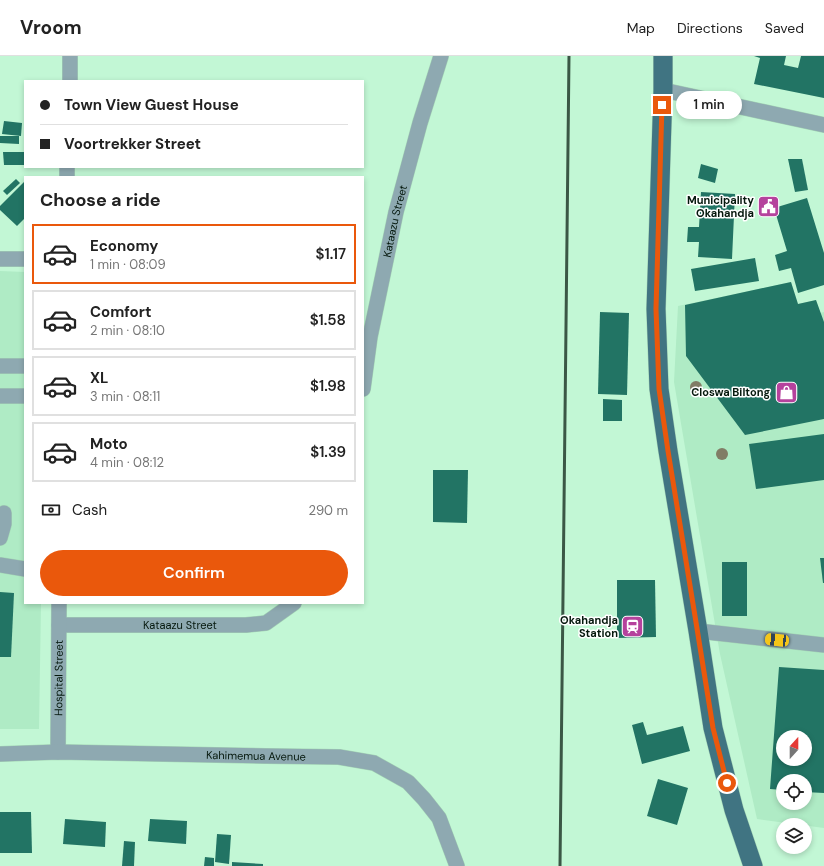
<!DOCTYPE html>
<meta charset="utf-8">
<style>
:root{--surface:#fff;--page:#f6f6f6;--text:#222;--muted:#767676;--line:#e0e0e0;--accent:#ea580c}
body{margin:0;font-family:"DM Sans",sans-serif;background:var(--page);color:var(--text);height:100vh;display:flex;flex-direction:column;font-size:15px;white-space:nowrap}
*{box-sizing:border-box;margin:0}
p{font-size:13px;color:var(--muted)}
.icon{flex:none;width:22px;height:22px;fill:none;stroke:currentColor;stroke-width:2;stroke-linecap:round;stroke-linejoin:round}
.map{position:relative;flex:1;overflow:hidden}
.details{position:absolute;left:24px;top:120px;width:340px;height:428px;display:flex;flex-direction:column;background:var(--surface);border-radius:0px;box-shadow:0 2px 6px #0003}
.details>*{flex:none}
.guide{position:absolute;left:24px;top:24px;width:340px;height:88px;border-radius:0px;box-shadow:0 2px 6px #0003;display:grid;align-content:center;height:88px;padding:0 16px;background:var(--surface)}
.needle{width:26px;rotate:21deg}
.controls{position:absolute;left:776px;top:674px;display:grid;gap:8px}
.controls a{display:grid;place-items:center;width:36px;height:36px;border-radius:50%;background:var(--surface);box-shadow:0 2px 6px #0003;font-size:20px}
.end{position:absolute;width:18px;height:18px;margin:-9px;border:5px solid #ea580c;background:#fff;box-shadow:0 0 0 2px #fff}
.from{border-radius:50%}
.bubble{position:absolute;height:28px;border-radius:14px;background:var(--surface);box-shadow:0 2px 6px #0003;font-size:13px;font-weight:600;line-height:28px;text-align:center}
.car{position:absolute;width:12px;height:24px;margin:-12px -6px;border-radius:5px;box-shadow:0 0 3px 1px #0007;background:linear-gradient(#f5c518 24%,#345 0 40%,#f5c518 0 76%,#345 0 86%,#f5c518 0)}
.guide b{display:flex;align-items:center;gap:14px;height:38px;font-size:15px}
.guide b+b{border-top:1px solid var(--line)}
.guide i{width:10px;height:10px;background:var(--text)}
ul{padding:0;list-style:none}
li{display:flex;align-items:center;gap:12px;height:60px;margin:0 8px 6px;padding:0 8px;border:2px solid var(--line);border-radius:0px}
li div{flex:1}
li b{display:block;font-size:15px}
li em{font-style:normal;font-weight:600}
li.active{border-color:var(--accent)}
li>.icon{width:36px;height:36px;stroke-width:1.5}
h2{padding:0 16px;font-size:18px;line-height:48px}
.pay{display:flex;align-items:center;gap:10px;height:44px;padding:0 16px;font-size:15px}
.pay p{margin-inline-start:auto}
.cta{display:flex;gap:8px;margin-top:auto;padding:8px 16px}
.cta a{flex:1;height:46px;border-radius:24px;background:var(--accent);color:#fff;font-size:16px;font-weight:600;line-height:46px;text-align:center}
header{display:flex;align-items:center;gap:24px;box-sizing:border-box;height:56px;padding:0 20px;background:var(--surface);border-bottom:1px solid var(--line)}
header strong{font-size:19px}
nav{display:flex;gap:22px;margin-inline-start:auto;font-size:14px}
.map>svg:first-child{display:block}
.built{fill:#afebc5;fill-rule:evenodd}
.building{fill:#227464;fill-rule:evenodd}
.lines{fill:none;stroke-linecap:round;stroke-linejoin:round}
.minor-casing{stroke:#a4d3b5;stroke-width:16}
.major-casing{stroke:#a4d3b5;stroke-width:20}
.minor{stroke:#8ea9b1;stroke-width:15}
.major{stroke:#407482;stroke-width:19}
.rail{stroke:#3a5745;stroke-width:3}
.tree{fill:#817d66}
.route{stroke:#ea580c;stroke-width:5}
.labels{text-anchor:middle;dominant-baseline:central;stroke-width:3;stroke-linejoin:round;paint-order:stroke}
.poi-label{font-size:11px;font-weight:bold;fill:#05180d;stroke:#fff;text-anchor:end}
.street-label{font-size:11px;fill:#05180d;stroke:#fff}
</style>
<header>
<strong>Vroom</strong>
<nav><a>Map</a><a>Directions</a><a>Saved</a></nav>
</header>
<div class="map">
<svg width="824" height="810" viewBox="0 0 824 810">
<rect width="100%" height="100%" fill="#c2f7d5"/>
<g class="built">
<path d="M0 215 25 216V547H41L39 673H0Z"/>
<path d="M791 226 798 248 816 244 820 257 824 256V772L757 763 720 598 674 326 678 250ZM783 681H805V703H783ZM783 725H805V747H783Z"/>
</g>
<g class="building">
<path d="M754 0H786L784 9 798 12 801 0H824V42L754 28 760 2Z"/>
<path d="M4 65 22 67 21 80 2 78Z"/>
<path d="M0 80H19V88L0 87Z"/>
<path d="M3 96H24V109H4Z"/>
<path d="M788 103H802L808 134 795 136Z"/>
<path d="M701 108 718 113 715 127 698 122Z"/>
<path d="M16 123 20 127 7 139 3 135Z"/>
<path d="M25 125V162L17 170 0 154V150Z"/>
<path d="M701 136 735 138 732 203 698 201 699 186H687L688 171H699Z"/>
<path d="M807 142 824 197V229L798 237 791 212 779 215 775 199 787 195 774 152Z"/>
<path d="M755 202 759 225 695 235 691 213Z"/>
<path d="M791 226 798 248 816 244 824 266V363L745 379 686 300 685 249Z"/>
<path d="M600 256 629 257 627 339 598 338Z"/>
<path d="M603 343 622 344V365H603Z"/>
<path d="M824 378V424L756 433 749 388Z"/>
<path d="M433 414H468L467 467 433 466Z"/>
<path d="M820 502H824V527H823Z"/>
<rect x="722" y="506" width="25" height="54"/>
<path d="M617 524H655L656 581 617 582Z"/>
<path d="M0 536 14 537 11 601H0Z"/>
<path d="M779 611 824 614V737L805 736V725H783V734L770 733ZM783 681H805V703H783Z"/>
<path d="M643 666 647 679 683 670 690 695 642 708 632 669Z"/>
<path d="M658 723 688 732 677 769 647 760Z"/>
<path d="M0 756H31L32 797H0Z"/>
<path d="M65 763 106 766 105 791 63 788Z"/>
<path d="M150 763 187 765 186 788 148 785Z"/>
<path d="M217 778 231 779 229 808 215 806Z"/>
<path d="M124 785 135 786 134 810H122Z"/>
<path d="M205 801 214 802V810H204Z"/>
<path d="M232 806 263 808V810H232Z"/>
</g>
<g class="lines">
<defs>
<g id="minor">
<path d="M70 25V0"/>
<path d="M663 34 824 69"/>
<path d="M67 121V111"/>
<path d="M0 203H25"/>
<path d="M0 310H25"/>
<path id="s1" d="M363 333 370 281 396 156 420 67 441 0"/>
<path d="M0 340H25"/>
<path d="M0 482 4 468V457"/>
<path d="M0 509 25 513"/>
<path id="s2" d="M59 569H246L266 567 294 547"/>
<path d="M698 575 824 589"/>
<path id="s3" d="M58 696 59 547"/>
<path id="s4" d="M0 698 58 696 266 700 339 701 374 707 408 726 424 743 439 762 457 810"/>
</g>
<path id="major" d="M663 0V34L656 253 659 333 668 395 698 575 713 672 734 754 753 810"/>
</defs>
<use href="#minor" class="minor-casing"/>
<use href="#major" class="major-casing"/>
<use href="#minor" class="minor"/>
<use href="#major" class="major"/>
<path class="rail" d="M560 810 569 0"/>
</g>
<g class="tree">
<circle cx="696" cy="331" r="6"/>
<circle cx="722" cy="398" r="6"/>
</g>
<g class="lines">
<path class="route" d="M662 49 656 253 659 333 668 395 695 560 713 672 727 727"/>
</g>
<defs>
<symbol id="civic-square" viewBox="-11 -11 22 22"><rect x="-9" y="-9" width="18" height="18" rx="4" fill="#b5429d" stroke="#fff"/><path d="M-.6-6.5H3V-4.5H.6V-3L4-1V1h2V6H-6V1h2V-1L-.6-3ZM-1.2 2.5V6h2.4V2.5Z" fill="#fff"/></symbol>
<symbol id="shop-square" viewBox="-11 -11 22 22"><rect x="-9" y="-9" width="18" height="18" rx="4" fill="#b5429d" stroke="#fff"/><path d="M-5-2.5h2.3a2.7 3.5 0 0 1 5.4 0H5L5.5 6h-11ZM-1.5-2.5h3a1.5 2.3 0 0 0-3 0Z" fill="#fff"/></symbol>
<symbol id="station-square" viewBox="-11 -11 22 22"><rect x="-9" y="-9" width="18" height="18" rx="4" fill="#b5429d" stroke="#fff"/><path d="M-3-6H3Q5-6 5-4V2Q5 4 3 4L4.5 6H3L1.5 4h-3L-3 6H-4.5L-3 4Q-5 4-5 2V-4Q-5-6-3-6ZM-3.5-4v3h7v-3ZM-3.5 1v1.5H-2V1ZM2 1v1.5H3.5V1Z" fill="#fff"/></symbol>
</defs>
<g fill-rule="evenodd">
<use href="#civic-square" x="756" y="138" width="25" height="25"/>
<use href="#shop-square" x="774" y="324" width="25" height="25"/>
<use href="#station-square" x="620" y="558" width="25" height="25"/>
</g>
<g class="labels">
<g class="poi-label">
<text x="754" y="144">Municipality<tspan x="754" dy="13">Okahandja</tspan></text>
<text x="770" y="336">Closwa Biltong</text>
<text x="618" y="564">Okahandja<tspan x="618" dy="13">Station</tspan></text>
</g>
<g class="street-label">
<text stroke="none"><textPath href="#s1" startOffset="171">Kataazu Street</textPath></text>
<text stroke="none"><textPath href="#s2" startOffset="121">Kataazu Street</textPath></text>
<text stroke="none"><textPath href="#s3" startOffset="74">Hospital Street</textPath></text>
<text stroke="none"><textPath href="#s4" startOffset="256">Kahimemua Avenue</textPath></text>
</g>
</g>
</svg>
<div class="controls">
<a><svg class="needle" viewBox="-14 -14 28 28"><path d="M0-13l5 13h-10z" fill="#e53935"/><path d="M0 13l5-13h-10z" fill="#767676"/></svg></a>
<a><svg class="icon" aria-label="locate" viewBox="0 0 24 24"><circle cx="12" cy="12" r="6"/><path d="M12 2v4M12 18v4M2 12h4M18 12h4"/></svg></a>
<a><svg class="icon" aria-label="layers" viewBox="0 0 24 24"><path d="M12 4l9 5-9 5-9-5zM3 14l9 5 9-5"/></svg></a>
</div>
<i class="end from" style="left:727px;top:727px"></i>
<i class="end" style="left:662px;top:49px"></i>
<div class="bubble" style="left:676px;top:35px;width:66px">1 min</div>
<i class="car" style="left:777px;top:584px;rotate:276deg"></i>
<div class="guide">
<b><i class="from"></i>Town View Guest House</b>
<b><i></i>Voortrekker Street</b>
</div>
<section class="details">
<h2>Choose a ride</h2>
<ul>
<li class="active"><svg class="icon" aria-label="car" viewBox="0 0 24 24"><path d="M5 17H2v-5l4-1 3-4h7l3 4 3 1v5h-3M9 17h6M6 11h13"/><circle cx="7" cy="17" r="2"/><circle cx="17" cy="17" r="2"/></svg><div><b>Economy</b><p>1 min · 08:09</p></div><em>$1.17</em></li>
<li><svg class="icon" aria-label="car" viewBox="0 0 24 24"><path d="M5 17H2v-5l4-1 3-4h7l3 4 3 1v5h-3M9 17h6M6 11h13"/><circle cx="7" cy="17" r="2"/><circle cx="17" cy="17" r="2"/></svg><div><b>Comfort</b><p>2 min · 08:10</p></div><em>$1.58</em></li>
<li><svg class="icon" aria-label="car" viewBox="0 0 24 24"><path d="M5 17H2v-5l4-1 3-4h7l3 4 3 1v5h-3M9 17h6M6 11h13"/><circle cx="7" cy="17" r="2"/><circle cx="17" cy="17" r="2"/></svg><div><b>XL</b><p>3 min · 08:11</p></div><em>$1.98</em></li>
<li><svg class="icon" aria-label="car" viewBox="0 0 24 24"><path d="M5 17H2v-5l4-1 3-4h7l3 4 3 1v5h-3M9 17h6M6 11h13"/><circle cx="7" cy="17" r="2"/><circle cx="17" cy="17" r="2"/></svg><div><b>Moto</b><p>4 min · 08:12</p></div><em>$1.39</em></li>
</ul>
<div class="pay"><svg class="icon" aria-label="cash" viewBox="0 0 24 24"><path d="M3 7h18v10H3z"/><circle cx="12" cy="12" r="2"/></svg>Cash<p>290 m</p></div>
<div class="cta"><a>Confirm</a></div>
</section>
</div>
